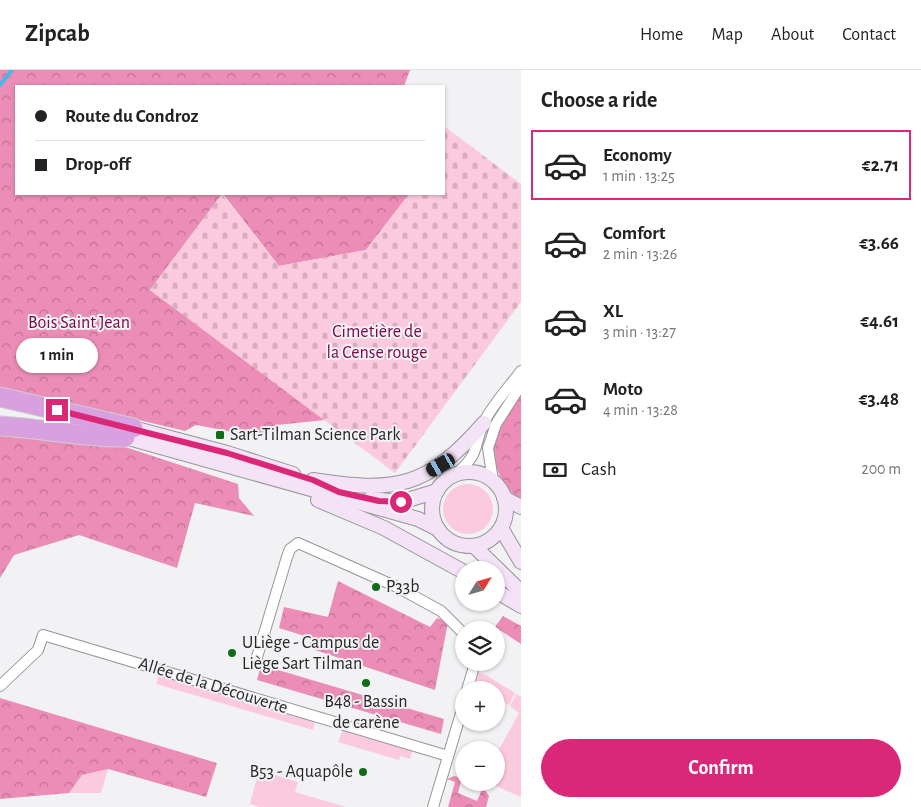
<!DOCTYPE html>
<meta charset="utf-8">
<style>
:root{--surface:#fff;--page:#f2f2f2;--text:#222;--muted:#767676;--line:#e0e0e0;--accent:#db2777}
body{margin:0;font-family:"Alegreya Sans",sans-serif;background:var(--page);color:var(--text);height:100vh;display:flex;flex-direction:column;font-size:19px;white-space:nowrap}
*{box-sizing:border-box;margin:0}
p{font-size:16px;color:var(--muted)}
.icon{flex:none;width:28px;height:28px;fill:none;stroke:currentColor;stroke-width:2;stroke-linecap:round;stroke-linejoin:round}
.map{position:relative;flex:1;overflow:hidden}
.sheet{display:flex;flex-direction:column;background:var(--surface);width:400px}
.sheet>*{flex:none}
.banner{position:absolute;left:15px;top:15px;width:430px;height:110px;border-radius:0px;box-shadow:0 1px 4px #0004;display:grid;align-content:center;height:110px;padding:0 20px;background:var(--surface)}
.needle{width:32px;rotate:53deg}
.fabs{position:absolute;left:455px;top:491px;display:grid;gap:10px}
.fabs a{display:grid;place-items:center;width:50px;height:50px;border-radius:50%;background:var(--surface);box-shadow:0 1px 4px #0004;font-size:25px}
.end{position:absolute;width:22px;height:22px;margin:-11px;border:6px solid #db2777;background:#fff;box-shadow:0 0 0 2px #fff}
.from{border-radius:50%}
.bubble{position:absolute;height:35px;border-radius:18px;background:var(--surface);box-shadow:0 1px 4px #0004;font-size:16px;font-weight:700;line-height:35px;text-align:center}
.car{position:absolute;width:15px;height:30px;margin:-15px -8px;border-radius:6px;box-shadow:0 0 4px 1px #0007;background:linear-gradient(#222 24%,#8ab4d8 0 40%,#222 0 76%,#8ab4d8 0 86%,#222 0)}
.banner b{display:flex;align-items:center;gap:18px;height:48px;font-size:19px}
.banner b+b{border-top:1px solid var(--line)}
.banner i{width:12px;height:12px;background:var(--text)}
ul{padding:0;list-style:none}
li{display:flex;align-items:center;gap:15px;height:70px;margin:0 10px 8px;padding:0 10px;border:2px solid transparent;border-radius:0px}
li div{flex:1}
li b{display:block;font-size:19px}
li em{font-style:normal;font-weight:700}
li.active{border-color:var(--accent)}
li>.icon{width:45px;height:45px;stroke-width:1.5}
h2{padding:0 20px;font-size:22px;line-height:60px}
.pay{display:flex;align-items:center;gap:12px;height:55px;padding:0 20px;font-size:19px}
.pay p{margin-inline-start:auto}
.primary-button{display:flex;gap:10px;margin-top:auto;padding:10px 20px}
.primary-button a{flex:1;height:58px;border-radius:30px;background:var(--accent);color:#fff;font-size:20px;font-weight:700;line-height:58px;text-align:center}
header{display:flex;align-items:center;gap:30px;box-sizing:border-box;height:70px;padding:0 25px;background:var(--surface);border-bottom:1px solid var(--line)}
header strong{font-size:24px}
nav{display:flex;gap:28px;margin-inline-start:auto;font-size:18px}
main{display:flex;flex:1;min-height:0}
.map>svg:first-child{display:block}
.green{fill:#fccade}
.forest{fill:url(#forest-crowns)}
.cemetery{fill:url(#cemetery-stones)}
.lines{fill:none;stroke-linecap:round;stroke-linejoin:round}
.stream{stroke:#49b6ea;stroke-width:4}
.street-casing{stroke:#969699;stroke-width:12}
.secondary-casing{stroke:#969699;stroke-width:16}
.highway-casing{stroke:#cfcfd0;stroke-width:21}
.street{stroke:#fff;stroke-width:10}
.secondary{stroke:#f4e2f6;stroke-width:14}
.highway{stroke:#d9a0e0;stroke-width:19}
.route{stroke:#db2777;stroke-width:6}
.poi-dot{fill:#106c17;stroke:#f2f2f5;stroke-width:2}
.labels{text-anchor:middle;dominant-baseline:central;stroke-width:4;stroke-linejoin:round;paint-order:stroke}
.park-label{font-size:18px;fill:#7b074b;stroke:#f2f2f5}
.poi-label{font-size:18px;fill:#272728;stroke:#f2f2f5;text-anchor:start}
.street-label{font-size:18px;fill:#272728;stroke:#f2f2f5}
</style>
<header>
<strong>Zipcab</strong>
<nav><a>Home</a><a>Map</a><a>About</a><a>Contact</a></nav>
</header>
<main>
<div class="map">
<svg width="521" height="737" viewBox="0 0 521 737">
<defs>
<pattern id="forest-crowns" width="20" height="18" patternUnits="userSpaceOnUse" patternTransform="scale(1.25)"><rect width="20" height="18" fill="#eb8db6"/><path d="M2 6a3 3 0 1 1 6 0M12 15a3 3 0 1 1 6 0" fill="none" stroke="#be7394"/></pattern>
<pattern id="cemetery-stones" width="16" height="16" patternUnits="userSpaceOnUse" patternTransform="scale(1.25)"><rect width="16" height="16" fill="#fccade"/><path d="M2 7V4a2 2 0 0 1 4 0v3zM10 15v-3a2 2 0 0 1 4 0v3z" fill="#d8aebe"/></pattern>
</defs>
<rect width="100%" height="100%" fill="#f2f2f5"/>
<g class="green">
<circle cx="468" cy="439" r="25"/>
<path d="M476 602 486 605 515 623 509 635 496 627V620H482L483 617 475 614Z"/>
<path d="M159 604 315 650 313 660 156 614Z"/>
<path d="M516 624 521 627V727L489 713 496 712V685L519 643 510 636Z"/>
<path d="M343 659 413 679 410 689 400 686 399 690 338 672Z"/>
<path d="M108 699 101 723H69L82 705Z"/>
<path d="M259 700 298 712 295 722 346 737H259L250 734Z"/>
</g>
<g class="forest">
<path d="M0 0H410L404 16H16V124H222L150 220 325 350 277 355 259 367 196 355 185 361 0 317Z"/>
<path d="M223 124H409L366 180 279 196Z"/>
<path d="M521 321V429C511 424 505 416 500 406 483 370 501 350 521 321Z"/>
<path d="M0 359 116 374 238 414 239 428 254 446 195 433 177 498 79 465 14 485 0 508Z"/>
<path d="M338 511 430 557 437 548 448 552 435 620 309 578 311 568 279 558 284 537 328 547Z"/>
<path d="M503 546 521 556V574L495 557Z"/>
<path d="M261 595 444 649 441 664 257 610Z"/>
<path d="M0 628 217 693 206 727 108 699 82 705 69 723 0 729Z"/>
<path d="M454 706 462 708 458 723 477 731 483 717 489 726 486 737H448L455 712 447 709Z"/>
</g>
<path class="cemetery" d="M444 56 521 114V232L395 403 150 220 222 124 279 196 366 180 409 124H444Z"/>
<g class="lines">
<path class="stream" d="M0 15 12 0"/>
<defs>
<g id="street">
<path d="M455 405C482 381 472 379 484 352 493 334 509 317 521 301"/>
<path d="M493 411 488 378 496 354 521 315"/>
<path d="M257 587 287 487 290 479 298 473 397 517 441 541 464 564"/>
<path d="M0 616 38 580 43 565 448 686"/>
<path d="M467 620 473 600V592"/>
<path d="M433 737 464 633"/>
</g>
<g id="secondary">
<path d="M133 358 227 383 293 404"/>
<path d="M125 367 418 449 438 459"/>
<circle cx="469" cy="439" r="37"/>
<path d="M313 410C396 423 427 418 484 353"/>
<path d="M504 428 521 437"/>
<path d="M370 429 401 432 437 421"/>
<path d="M318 430 384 458 464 502"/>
<path d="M501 458 521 492"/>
<path d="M474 476 521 522"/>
<path d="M496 521 521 536"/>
</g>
<g id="highway">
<path d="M0 327 133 358"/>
<path d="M0 356C42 358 83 368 125 367"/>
</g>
</defs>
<use href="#street" class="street-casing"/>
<use href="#secondary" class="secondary-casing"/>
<use href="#highway" class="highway-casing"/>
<use href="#street" class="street"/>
<use href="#secondary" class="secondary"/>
<use href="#highway" class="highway"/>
</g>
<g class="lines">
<path class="route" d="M57 340 227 383 313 410 339 422 379 431 401 432"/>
</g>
<g class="poi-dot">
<rect x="215" y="360" width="10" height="10" rx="2.5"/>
<circle cx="376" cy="517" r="5"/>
<circle cx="232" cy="583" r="5"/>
<circle cx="366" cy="613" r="5"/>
<circle cx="363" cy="702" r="5"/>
</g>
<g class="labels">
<g class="park-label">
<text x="79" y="253">Bois Saint Jean</text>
<text x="377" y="262">Cimetière de<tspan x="377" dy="21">la Cense rouge</tspan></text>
</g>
<g class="poi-label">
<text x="230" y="365">Sart-Tilman Science Park</text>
<text x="386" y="517">P33b</text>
<text x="242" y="573">ULiège - Campus de<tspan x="242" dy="21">Liège Sart Tilman</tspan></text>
<text x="366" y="632" text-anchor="middle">B48 - Bassin<tspan x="366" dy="21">de carène</tspan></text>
<text x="353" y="702" text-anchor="end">B53 - Aquapôle</text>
</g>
<g class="street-label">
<text transform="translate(213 616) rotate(17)">Allée de la Découverte</text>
</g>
</g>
</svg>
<div class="fabs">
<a><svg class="needle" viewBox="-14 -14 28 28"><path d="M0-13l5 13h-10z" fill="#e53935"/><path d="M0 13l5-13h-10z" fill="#767676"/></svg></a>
<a><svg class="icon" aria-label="layers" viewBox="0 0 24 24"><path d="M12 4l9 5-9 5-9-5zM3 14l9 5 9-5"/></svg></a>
<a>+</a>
<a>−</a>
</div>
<i class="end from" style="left:401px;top:432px"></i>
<i class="end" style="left:57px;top:340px"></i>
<div class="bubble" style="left:16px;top:268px;width:82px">1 min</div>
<i class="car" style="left:441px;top:395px;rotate:240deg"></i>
<div class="banner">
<b><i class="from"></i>Route du Condroz</b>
<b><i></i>Drop-off</b>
</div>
</div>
<section class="sheet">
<h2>Choose a ride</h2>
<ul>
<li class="active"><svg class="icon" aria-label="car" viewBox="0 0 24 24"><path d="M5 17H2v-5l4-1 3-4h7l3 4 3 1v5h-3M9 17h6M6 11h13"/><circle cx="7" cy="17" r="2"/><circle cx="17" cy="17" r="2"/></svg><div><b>Economy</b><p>1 min · 13:25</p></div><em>€2.71</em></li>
<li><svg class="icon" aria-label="car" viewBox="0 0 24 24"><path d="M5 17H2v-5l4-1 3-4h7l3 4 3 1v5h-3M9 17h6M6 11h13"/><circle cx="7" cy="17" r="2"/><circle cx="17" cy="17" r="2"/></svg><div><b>Comfort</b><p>2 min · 13:26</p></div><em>€3.66</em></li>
<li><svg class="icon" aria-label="car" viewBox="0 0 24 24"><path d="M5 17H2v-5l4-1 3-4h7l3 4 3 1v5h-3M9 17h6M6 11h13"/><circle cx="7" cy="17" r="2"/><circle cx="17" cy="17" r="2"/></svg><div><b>XL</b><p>3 min · 13:27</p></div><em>€4.61</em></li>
<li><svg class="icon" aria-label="car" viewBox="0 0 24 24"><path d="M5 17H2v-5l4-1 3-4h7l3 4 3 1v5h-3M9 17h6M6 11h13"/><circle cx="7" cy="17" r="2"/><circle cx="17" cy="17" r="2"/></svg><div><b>Moto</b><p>4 min · 13:28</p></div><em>€3.48</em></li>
</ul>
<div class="pay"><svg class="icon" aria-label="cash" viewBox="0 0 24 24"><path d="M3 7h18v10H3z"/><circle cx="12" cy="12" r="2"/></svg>Cash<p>200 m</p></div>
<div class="primary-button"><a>Confirm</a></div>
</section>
</main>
